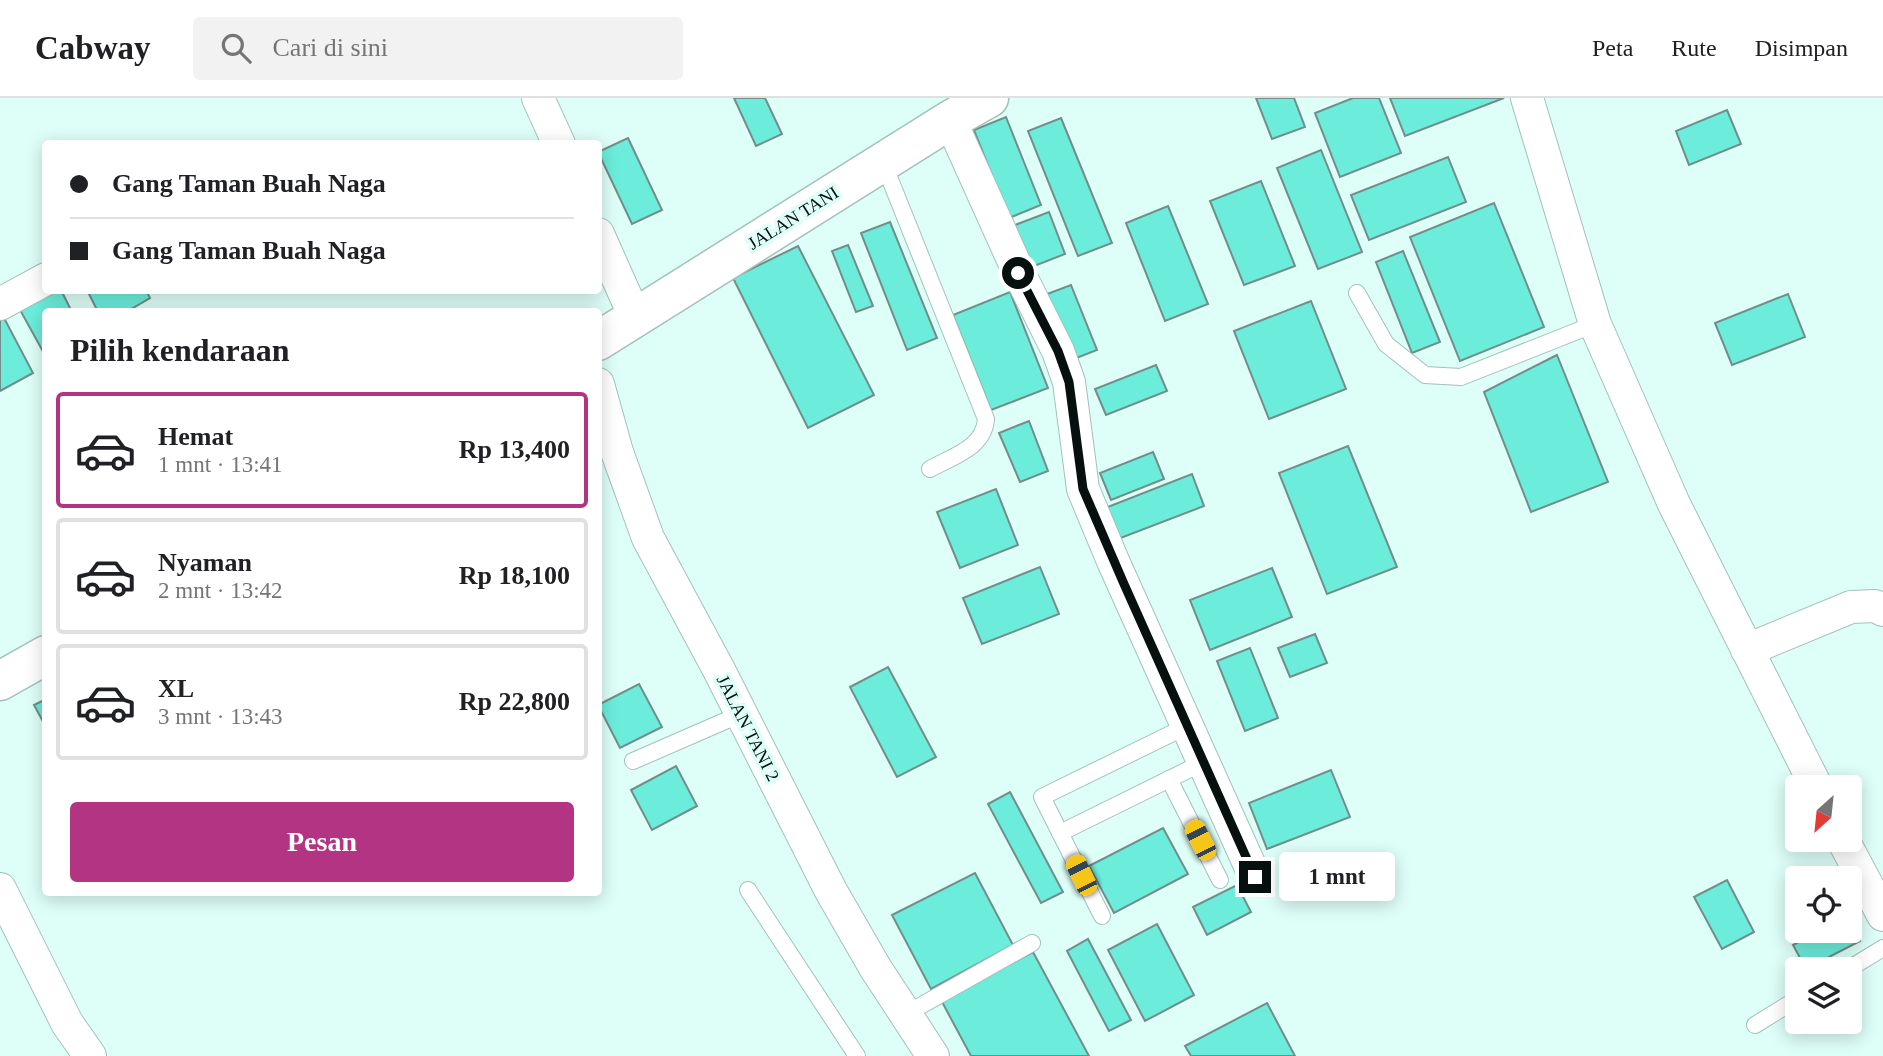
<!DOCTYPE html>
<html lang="id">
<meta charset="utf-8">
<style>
:root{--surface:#fff;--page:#f2f2f2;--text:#202124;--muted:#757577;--line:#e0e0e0;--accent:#b23483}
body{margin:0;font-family:"Times New Roman",serif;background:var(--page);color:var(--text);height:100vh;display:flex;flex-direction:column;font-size:26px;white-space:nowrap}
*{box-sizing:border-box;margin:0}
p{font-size:23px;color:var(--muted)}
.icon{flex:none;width:38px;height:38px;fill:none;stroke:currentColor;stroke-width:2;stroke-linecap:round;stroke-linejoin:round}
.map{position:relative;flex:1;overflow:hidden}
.drawer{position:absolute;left:42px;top:210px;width:560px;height:588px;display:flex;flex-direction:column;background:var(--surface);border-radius:7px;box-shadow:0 4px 18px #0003}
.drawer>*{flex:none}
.banner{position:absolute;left:42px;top:42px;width:560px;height:154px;border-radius:7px;box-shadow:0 4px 18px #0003;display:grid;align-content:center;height:154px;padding:0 28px;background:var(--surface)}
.needle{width:46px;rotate:207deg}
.tools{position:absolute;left:1785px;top:677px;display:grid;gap:14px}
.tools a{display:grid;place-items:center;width:77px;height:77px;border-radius:7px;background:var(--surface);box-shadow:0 4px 18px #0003;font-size:35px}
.end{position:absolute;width:32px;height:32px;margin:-16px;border:9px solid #06110f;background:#fff;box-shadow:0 0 0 4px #fff}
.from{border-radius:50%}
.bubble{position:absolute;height:49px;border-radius:7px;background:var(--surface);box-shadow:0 4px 18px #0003;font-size:23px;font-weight:800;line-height:49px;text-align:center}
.car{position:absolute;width:21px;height:42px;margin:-21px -10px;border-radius:9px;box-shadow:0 0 5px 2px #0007;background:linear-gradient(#f5c518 24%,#345 0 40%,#f5c518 0 76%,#345 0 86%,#f5c518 0)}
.banner b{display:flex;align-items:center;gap:24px;height:66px;font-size:26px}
.banner b+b{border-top:2px solid var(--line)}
.banner i{width:18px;height:18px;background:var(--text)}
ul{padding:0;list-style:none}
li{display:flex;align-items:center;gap:21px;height:116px;margin:0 14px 10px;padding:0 14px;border:4px solid var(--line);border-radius:7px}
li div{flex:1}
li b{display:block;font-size:26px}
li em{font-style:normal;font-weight:800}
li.current{border-color:var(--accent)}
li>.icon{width:63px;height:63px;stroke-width:1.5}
h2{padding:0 28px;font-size:32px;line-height:84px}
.primary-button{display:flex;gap:14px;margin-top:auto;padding:14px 28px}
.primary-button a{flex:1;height:80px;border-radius:7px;background:var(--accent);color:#fff;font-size:28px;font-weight:800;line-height:80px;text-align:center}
header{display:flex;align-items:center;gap:42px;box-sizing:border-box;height:98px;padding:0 35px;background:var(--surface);border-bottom:2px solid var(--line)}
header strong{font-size:33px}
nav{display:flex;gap:38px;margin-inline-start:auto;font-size:24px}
.search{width:490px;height:63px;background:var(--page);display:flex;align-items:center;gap:18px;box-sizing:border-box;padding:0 24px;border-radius:7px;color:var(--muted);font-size:26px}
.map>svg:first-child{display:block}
.building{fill:#6ceddb;stroke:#718e89;stroke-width:2}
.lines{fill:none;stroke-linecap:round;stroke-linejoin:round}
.lane-casing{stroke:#a2c1bb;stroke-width:18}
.street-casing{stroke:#a2c1bb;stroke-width:34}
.highway-casing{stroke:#a2c1bb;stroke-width:41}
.lane{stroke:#fff;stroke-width:16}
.street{stroke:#fff;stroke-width:32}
.highway{stroke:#fff;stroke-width:38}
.route{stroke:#06110f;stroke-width:9}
.labels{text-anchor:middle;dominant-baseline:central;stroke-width:7;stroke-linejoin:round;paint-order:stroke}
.street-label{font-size:18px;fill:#06110f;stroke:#defef8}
</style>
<header>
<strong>Cabway</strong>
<div class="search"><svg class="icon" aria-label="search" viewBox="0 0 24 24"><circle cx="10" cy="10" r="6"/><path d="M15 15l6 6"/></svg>Cari di sini</div>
<nav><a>Peta</a><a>Rute</a><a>Disimpan</a></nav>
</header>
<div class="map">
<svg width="1883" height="958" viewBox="0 0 1883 958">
<rect width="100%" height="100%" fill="#defef8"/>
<g class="building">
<path d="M734 0H765L782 36 756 48Z"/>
<path d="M1256 0H1294L1305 29 1272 41Z"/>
<path d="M1353 0H1379L1401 55 1340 79 1315 15Z"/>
<path d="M1390 0H1504L1405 38Z"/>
<path d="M1727 12 1741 46 1689 67 1676 33Z"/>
<path d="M1006 19 1041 107 1009 120 974 32Z"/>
<path d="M1061 20 1112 145 1078 158 1028 33Z"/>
<path d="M628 40 662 112 632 126 598 54Z"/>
<path d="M1321 52 1362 154 1318 171 1277 70Z"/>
<path d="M1448 59 1466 104 1369 142 1351 97Z"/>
<path d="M1261 83 1295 168 1244 187 1210 103Z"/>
<path d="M1494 105 1544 229 1460 263 1410 139Z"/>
<path d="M1168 108 1208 206 1165 223 1126 125Z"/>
<path d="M1049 114 1065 156 1024 172 1007 130Z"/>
<path d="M890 124 937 240 907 252 861 135Z"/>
<path d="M848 147 873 208 856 214 832 153Z"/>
<path d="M798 148 874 297 808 330 733 180Z"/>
<path d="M1403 153 1440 244 1412 255 1376 164Z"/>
<path d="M1071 187 1097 252 1074 261 1047 196Z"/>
<path d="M51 192H61L72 214H46V259L19 210Z"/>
<path d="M87 192H146L150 200 126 214H98Z"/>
<path d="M1010 194 1048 290 991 312 953 217Z"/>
<path d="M1788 196 1805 239 1732 267 1715 225Z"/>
<path d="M1311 203 1346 291 1269 321 1234 233Z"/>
<path d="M4 220 33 275 0 293V222Z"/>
<path d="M1557 257 1608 384 1531 414 1484 294Z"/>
<path d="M1156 267 1167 293 1106 317 1095 291Z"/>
<path d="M1029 323 1048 373 1020 384 999 335Z"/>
<path d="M1348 348 1397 469 1327 496 1279 375Z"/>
<path d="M1153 354 1164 381 1111 402 1100 375Z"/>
<path d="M1192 376 1204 408 1118 441 1105 410Z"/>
<path d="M996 391 1018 447 960 470 937 414Z"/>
<path d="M1040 469 1059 516 982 546 963 500Z"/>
<path d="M1272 470 1292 519 1210 552 1190 502Z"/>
<path d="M1315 536 1327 565 1290 579 1278 550Z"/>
<path d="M1250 550 1278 620 1245 633 1217 563Z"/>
<path d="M888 569 936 659 897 679 850 589Z"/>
<path d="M639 586 662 629 620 650 598 607Z"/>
<path d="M46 601V629L34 607Z"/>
<path d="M676 668 697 708 652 732 631 692Z"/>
<path d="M1331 672 1350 719 1267 751 1249 705Z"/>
<path d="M1010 694 1063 794 1041 805 988 706Z"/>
<path d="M1163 730 1188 776 1114 815 1089 768Z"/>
<path d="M975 775 1013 847 931 891 892 817Z"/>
<path d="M1727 782 1754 834 1722 851 1694 799Z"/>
<path d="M1237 787 1251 814 1207 837 1193 809Z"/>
<path d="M1850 824 1860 843 1806 871 1793 847 1819 833H1850Z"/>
<path d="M1157 826 1194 897 1145 923 1108 852Z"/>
<path d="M1088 841 1131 922 1109 933 1067 853Z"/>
<path d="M1033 854 1089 958H971L941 902Z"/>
<path d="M1267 905 1295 958H1191L1185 948Z"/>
</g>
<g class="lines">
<defs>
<g id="lane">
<path d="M883 64 986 321C984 350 953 358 930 371"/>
<path d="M1357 195 1386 246 1425 277 1461 279 1595 226"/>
<path d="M633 663 741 616"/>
<path d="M1169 681 1220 782"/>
<path d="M1060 735 1204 664"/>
<path d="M748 792 857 958"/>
<path d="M1102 818 1042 699 1187 628"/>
<path d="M1847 872 1883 850"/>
<path d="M906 916 1032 845"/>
<path d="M1755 927 1797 901"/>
</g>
<g id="street">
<path d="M538 0 559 46"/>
<path d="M1527 0 1595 226 1674 406 1817 690"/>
<path d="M950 22 1019 175 1058 253 1069 284 1083 391 1113 463 1255 779"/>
<path d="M598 136 635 219"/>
<path d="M0 206 46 181"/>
<path d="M598 286 617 354 648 440 719 572 831 793 876 871 933 958"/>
<path d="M1747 552 1851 509 1875 508 1883 512"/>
<path d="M1843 742 1883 817"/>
<path d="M0 791 67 925 90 958"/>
</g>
<g id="highway">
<path d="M598 243 950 22 989 0"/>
<path d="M0 583 46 557"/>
</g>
</defs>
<use href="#lane" class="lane-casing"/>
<use href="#street" class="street-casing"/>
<use href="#highway" class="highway-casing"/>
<use href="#lane" class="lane"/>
<use href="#street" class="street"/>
<use href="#highway" class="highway"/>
</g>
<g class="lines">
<path class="route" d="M1018 175 1058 253 1069 284 1083 391 1124 486 1255 779"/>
</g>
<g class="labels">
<g class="street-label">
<text transform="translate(793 120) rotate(-32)">JALAN TANI</text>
<text transform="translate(748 630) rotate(63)">JALAN TANI 2</text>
</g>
</g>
</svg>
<div class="tools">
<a><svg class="needle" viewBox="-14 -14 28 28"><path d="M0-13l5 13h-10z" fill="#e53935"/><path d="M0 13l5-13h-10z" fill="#757577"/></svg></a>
<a><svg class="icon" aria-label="locate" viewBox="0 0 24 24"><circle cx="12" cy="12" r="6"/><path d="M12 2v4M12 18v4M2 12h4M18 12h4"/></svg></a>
<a><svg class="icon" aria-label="layers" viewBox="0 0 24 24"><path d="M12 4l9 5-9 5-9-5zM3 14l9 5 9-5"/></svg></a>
</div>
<i class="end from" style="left:1018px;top:175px"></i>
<i class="end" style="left:1255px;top:779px"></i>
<div class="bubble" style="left:1279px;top:754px;width:116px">1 mnt</div>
<i class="car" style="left:1200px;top:742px;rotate:333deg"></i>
<i class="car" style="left:1081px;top:777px;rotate:334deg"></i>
<div class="banner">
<b><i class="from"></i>Gang Taman Buah Naga</b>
<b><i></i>Gang Taman Buah Naga</b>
</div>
<section class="drawer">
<h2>Pilih kendaraan</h2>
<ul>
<li class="current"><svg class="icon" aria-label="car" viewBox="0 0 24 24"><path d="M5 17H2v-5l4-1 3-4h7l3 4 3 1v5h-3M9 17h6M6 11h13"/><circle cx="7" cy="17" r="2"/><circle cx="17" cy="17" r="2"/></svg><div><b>Hemat</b><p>1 mnt · 13:41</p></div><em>Rp 13,400</em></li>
<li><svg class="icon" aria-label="car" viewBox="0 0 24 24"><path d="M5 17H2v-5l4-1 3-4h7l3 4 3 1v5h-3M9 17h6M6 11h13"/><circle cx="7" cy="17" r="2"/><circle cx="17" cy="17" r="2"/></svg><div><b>Nyaman</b><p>2 mnt · 13:42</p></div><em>Rp 18,100</em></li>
<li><svg class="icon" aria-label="car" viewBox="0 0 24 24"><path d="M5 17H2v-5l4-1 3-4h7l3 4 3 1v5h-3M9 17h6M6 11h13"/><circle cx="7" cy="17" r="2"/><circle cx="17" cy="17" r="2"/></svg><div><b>XL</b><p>3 mnt · 13:43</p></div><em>Rp 22,800</em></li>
</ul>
<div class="primary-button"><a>Pesan</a></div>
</section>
</div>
